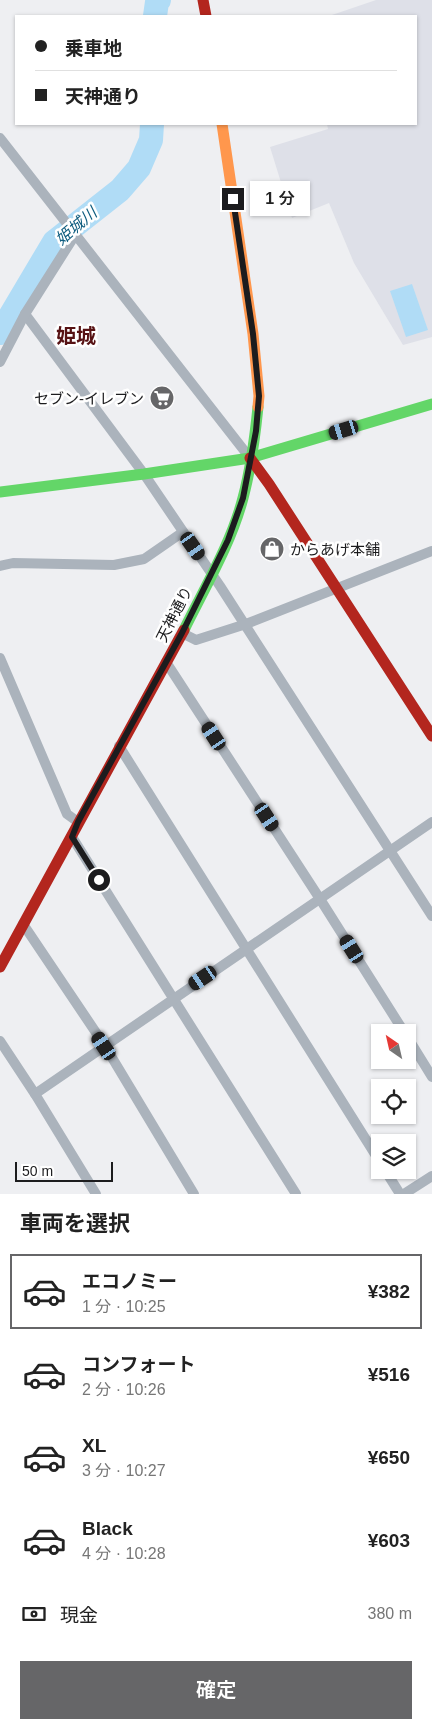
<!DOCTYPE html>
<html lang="ja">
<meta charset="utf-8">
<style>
:root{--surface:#fff;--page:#f6f6f6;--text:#222;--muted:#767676;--line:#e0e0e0;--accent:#666668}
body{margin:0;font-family:Arial,"Noto Sans JP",sans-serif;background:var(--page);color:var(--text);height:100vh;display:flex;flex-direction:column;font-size:19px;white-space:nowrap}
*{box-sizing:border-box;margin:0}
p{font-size:16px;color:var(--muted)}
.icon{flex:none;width:28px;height:28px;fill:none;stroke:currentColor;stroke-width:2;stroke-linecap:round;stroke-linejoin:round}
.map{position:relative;height:1194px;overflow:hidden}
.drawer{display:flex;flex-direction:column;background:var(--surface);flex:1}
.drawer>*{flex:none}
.top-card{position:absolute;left:15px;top:15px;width:402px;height:110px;border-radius:0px;box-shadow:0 1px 4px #0004;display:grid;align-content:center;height:110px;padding:0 20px;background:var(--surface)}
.needle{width:32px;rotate:326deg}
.fabs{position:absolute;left:371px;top:1024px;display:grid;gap:10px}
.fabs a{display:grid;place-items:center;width:45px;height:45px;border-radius:0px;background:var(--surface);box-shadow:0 1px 4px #0004;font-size:25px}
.scale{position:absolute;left:15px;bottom:12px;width:98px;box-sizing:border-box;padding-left:5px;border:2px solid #1c1c1e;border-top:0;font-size:14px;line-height:18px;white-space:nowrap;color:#1c1c1e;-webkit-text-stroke:4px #fff;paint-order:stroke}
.end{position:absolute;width:22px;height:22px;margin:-11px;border:6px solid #1c1c1e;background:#fff;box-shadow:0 0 0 2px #fff}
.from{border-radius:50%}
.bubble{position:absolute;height:35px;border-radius:0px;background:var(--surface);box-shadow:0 1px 4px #0004;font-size:16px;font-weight:600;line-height:35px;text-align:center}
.car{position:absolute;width:15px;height:30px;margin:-15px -8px;border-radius:6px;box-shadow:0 0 4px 1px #0007;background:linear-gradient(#222 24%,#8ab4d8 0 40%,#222 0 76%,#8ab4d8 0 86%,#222 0)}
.top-card b{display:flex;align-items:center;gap:18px;height:48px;font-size:19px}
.top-card b+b{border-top:1px solid var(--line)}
.top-card i{width:12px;height:12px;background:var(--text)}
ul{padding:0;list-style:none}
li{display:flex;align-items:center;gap:15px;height:75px;margin:0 10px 8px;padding:0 10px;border:2px solid transparent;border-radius:0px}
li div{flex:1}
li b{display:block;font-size:19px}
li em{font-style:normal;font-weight:600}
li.current{border-color:var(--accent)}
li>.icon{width:45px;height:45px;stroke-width:1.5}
h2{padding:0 20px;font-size:22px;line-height:60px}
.pay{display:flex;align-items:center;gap:12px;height:55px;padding:0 20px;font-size:19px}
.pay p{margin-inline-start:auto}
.action{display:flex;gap:10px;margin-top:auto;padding:10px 20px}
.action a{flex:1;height:58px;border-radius:0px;background:var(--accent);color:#fff;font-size:20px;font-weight:600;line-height:58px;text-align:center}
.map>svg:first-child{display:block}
.built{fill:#dee0e8}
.water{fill:#b0dcf6}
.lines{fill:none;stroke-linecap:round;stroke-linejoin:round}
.river{stroke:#b0dcf6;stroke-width:24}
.street{stroke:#abb3bc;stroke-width:10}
.fast{stroke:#63d668;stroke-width:11}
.slow{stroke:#ff974d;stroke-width:11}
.jam{stroke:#b3261e;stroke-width:11}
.route{stroke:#1c1c1e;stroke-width:6}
.labels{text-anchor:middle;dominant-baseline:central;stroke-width:5;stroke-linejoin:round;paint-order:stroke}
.poi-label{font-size:15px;fill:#1c1c1e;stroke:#fff;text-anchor:end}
.street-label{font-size:15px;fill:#1c1c1e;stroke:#fff}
.water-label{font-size:16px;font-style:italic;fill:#0f5d7f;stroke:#fff}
.district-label{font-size:20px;font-weight:bold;fill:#571214;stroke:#fff}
</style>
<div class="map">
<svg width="432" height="1194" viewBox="0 0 432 1194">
<rect width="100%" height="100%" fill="#eeeff2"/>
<path class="built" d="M376 0H432V337L403 345 354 263 329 203 292 218 270 147 328 129 327 124H416V16H329Z"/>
<path class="water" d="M412 284 428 330 406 337 390 291Z"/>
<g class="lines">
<g class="river">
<path d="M155 16 157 2 159 0"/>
<path d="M0 333 54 242 120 190 139 168 151 140 152 124"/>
</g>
<g class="street">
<path d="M0 138 250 458"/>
<path d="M25 314 144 474 220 586 432 916"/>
<path d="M0 362 25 314 75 235"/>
<path d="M0 566 13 563 114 565 144 559 183 532"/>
<path d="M182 633 196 640 246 624 432 551"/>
<path d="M0 658 67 814 78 822"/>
<path d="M166 662 320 899 404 1032"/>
<path d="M119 746 380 1162"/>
<path d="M72 837 296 1194"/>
<path d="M23 924 105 1046 194 1194"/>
<path d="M408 1038 432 1077"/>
<path d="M0 1041 35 1094 96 1194"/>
<path d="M35 1094 432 822"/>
<path d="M385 1170 400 1194"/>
<path d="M404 1194 432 1176"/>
</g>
<g class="fast">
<path d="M0 492 144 474 250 458 432 404"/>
<path d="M184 630C205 587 231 544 243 498 251 468 255 437 258 407"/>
</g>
<path class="slow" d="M222 124 253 334 259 396 258 407"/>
<g class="jam">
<path d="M203 0 206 16"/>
<path d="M250 458 269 484 432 736"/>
<path d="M0 967 184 630"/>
</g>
</g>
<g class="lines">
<path class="route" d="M99 880 72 837 78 822 182 633 228 540 243 498 256 431 259 396 253 334 233 199"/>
</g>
<defs>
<symbol id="supermarket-disc" viewBox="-11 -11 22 22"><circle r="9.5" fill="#666668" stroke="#fff"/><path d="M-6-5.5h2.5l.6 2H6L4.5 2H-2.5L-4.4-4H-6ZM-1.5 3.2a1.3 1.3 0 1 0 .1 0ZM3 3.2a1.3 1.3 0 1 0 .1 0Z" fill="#fff"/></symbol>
<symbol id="shop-disc" viewBox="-11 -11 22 22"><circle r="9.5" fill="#666668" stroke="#fff"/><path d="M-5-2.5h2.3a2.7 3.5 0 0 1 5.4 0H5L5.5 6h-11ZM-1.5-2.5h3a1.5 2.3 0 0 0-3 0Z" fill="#fff"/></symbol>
</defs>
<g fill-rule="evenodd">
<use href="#supermarket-disc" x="148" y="384" width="28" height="28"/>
<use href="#shop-disc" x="258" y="535" width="28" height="28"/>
</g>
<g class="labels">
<g class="poi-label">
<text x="144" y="398">セブン-イレブン</text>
<text x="290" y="549" text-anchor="start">からあげ本舗</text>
</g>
<g class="street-label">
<text transform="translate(174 614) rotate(-63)">天神通り</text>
</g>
<g class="water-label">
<text transform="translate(76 226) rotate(-40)">姫城川</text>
</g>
<g class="district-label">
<text x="76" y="336">姫城</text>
</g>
</g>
</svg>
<div class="fabs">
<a><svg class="needle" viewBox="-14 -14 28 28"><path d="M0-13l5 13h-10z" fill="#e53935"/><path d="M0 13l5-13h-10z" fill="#767676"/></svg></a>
<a><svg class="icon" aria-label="locate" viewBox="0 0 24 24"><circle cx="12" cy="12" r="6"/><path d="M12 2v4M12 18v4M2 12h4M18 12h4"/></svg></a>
<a><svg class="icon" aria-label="layers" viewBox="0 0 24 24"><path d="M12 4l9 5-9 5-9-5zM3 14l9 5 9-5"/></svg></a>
</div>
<div class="scale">50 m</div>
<i class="end from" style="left:99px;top:880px"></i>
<i class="end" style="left:233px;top:199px"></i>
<div class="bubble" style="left:250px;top:181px;width:60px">1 分</div>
<i class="car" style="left:344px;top:430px;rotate:253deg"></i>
<i class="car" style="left:193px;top:546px;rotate:145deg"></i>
<i class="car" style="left:214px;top:736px;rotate:327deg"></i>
<i class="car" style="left:267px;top:817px;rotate:147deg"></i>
<i class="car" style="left:352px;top:949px;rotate:328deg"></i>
<i class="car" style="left:203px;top:978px;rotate:236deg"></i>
<i class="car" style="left:104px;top:1046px;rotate:326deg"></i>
<div class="top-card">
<b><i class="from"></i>乗車地</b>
<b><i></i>天神通り</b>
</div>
</div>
<section class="drawer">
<h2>車両を選択</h2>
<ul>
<li class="current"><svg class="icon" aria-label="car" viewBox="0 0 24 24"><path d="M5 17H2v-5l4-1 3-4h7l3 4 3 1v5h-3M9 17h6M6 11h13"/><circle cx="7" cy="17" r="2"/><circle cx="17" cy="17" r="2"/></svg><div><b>エコノミー</b><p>1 分 · 10:25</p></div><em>¥382</em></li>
<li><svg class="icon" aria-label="car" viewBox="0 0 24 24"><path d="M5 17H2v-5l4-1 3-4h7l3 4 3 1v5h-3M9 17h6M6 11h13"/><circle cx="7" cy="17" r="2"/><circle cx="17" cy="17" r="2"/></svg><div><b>コンフォート</b><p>2 分 · 10:26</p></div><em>¥516</em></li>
<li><svg class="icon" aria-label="car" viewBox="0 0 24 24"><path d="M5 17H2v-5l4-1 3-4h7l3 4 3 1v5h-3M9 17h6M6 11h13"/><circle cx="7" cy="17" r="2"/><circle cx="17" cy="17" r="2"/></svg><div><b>XL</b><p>3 分 · 10:27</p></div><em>¥650</em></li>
<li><svg class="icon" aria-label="car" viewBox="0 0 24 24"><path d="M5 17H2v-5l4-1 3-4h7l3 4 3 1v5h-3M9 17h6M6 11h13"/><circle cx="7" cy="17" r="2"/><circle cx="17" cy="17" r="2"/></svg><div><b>Black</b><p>4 分 · 10:28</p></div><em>¥603</em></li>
</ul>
<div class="pay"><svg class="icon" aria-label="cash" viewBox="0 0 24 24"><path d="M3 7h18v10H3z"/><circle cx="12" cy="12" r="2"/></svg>現金<p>380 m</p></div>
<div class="action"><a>確定</a></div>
</section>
